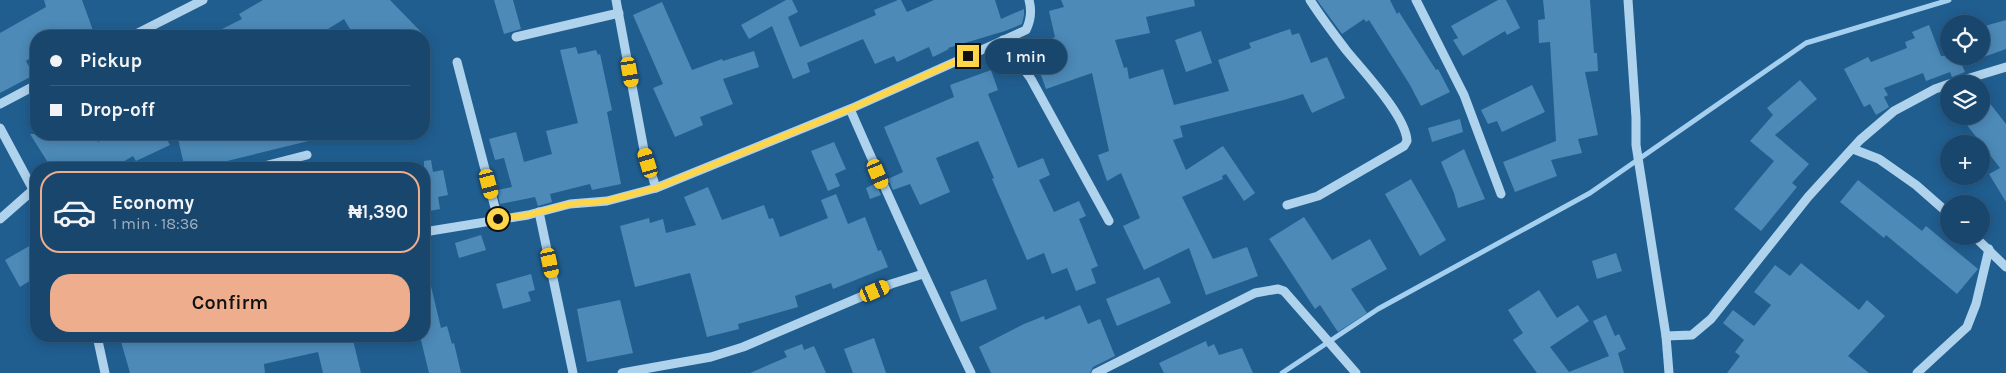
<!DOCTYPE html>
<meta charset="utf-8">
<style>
:root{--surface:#18466c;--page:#255074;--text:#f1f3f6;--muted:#9fb1c2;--line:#365e7f;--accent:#eead8d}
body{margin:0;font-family:Karla,sans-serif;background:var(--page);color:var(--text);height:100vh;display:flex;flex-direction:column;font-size:19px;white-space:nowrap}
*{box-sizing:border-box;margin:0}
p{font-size:16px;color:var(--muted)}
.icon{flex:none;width:28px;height:28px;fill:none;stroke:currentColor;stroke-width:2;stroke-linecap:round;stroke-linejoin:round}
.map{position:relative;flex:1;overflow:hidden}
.sheet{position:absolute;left:30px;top:162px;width:400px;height:180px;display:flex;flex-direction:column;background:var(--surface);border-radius:20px;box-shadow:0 2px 12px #0003,0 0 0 1px var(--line)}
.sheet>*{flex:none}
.guide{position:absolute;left:30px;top:30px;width:400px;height:110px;border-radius:20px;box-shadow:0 2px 12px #0003,0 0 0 1px var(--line);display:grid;align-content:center;height:110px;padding:0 20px;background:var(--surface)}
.controls{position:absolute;left:1940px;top:15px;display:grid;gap:10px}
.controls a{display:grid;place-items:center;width:50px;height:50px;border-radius:50%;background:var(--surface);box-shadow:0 2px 12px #0003,0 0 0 1px var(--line);font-size:25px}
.end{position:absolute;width:22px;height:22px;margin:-11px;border:6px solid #ffd54a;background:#111;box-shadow:0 0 0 2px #111}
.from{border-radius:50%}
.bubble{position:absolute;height:35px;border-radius:18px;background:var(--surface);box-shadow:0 2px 12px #0003,0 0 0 1px var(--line);font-size:16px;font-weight:600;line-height:35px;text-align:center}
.car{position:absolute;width:15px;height:30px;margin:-15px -8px;border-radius:6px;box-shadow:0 0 4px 1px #0007;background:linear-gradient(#f5c518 24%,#345 0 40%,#f5c518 0 76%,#345 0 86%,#f5c518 0)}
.guide b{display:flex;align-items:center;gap:18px;height:48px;font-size:19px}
.guide b+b{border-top:1px solid var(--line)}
.guide i{width:12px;height:12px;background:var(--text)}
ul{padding:9px 0 0;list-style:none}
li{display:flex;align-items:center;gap:15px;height:82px;margin:0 10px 8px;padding:0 10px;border:2px solid transparent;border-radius:20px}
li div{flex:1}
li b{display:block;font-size:19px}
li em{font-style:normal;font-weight:600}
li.selected{border-color:var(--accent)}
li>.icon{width:45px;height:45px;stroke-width:1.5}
.cta{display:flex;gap:10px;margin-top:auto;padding:10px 20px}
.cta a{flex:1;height:58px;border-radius:20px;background:var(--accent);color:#111;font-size:20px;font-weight:600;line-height:58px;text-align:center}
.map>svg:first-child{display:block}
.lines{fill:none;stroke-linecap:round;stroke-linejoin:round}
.stream{stroke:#a4cfee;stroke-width:5}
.building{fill:#4d8ab8}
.minor{stroke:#b0d3ed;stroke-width:9}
.route{stroke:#ffd54a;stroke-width:6}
</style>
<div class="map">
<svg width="2006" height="373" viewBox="0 0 2006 373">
<rect width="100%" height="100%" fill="#205e90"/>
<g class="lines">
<path class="stream" d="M1282 373 1378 309 1590 193 1806 43 1949 0"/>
</g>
<g class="building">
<path d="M44 0H82L95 36H36V54L26 61 34 75 0 93V33L46 7Z"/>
<path d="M263 0H390L425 36H354L344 19 317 36H208L242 19 239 14Z"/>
<path d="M494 0H513L521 29 504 34Z"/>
<path d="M786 0H792L798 12 788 17 800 47 876 15 874 10 898 0H901L907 12 934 0H995L1001 19 1024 9V15L1022 24 1005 31 948 48 949 49 933 57 929 47 897 62 894 56 875 64 863 39 807 63 810 72 793 79 772 26 749 39 741 25Z"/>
<path d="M1061 0H1194L1195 6 1146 17 1150 33 1115 40 1124 68 1127 67 1129 79 1163 69 1174 105 1229 91 1218 60 1251 48 1249 43 1290 29 1292 35 1299 33 1311 63 1327 57 1345 98 1312 113 1303 94 1284 100 1180 126 1183 137 1173 140 1186 170 1223 146 1255 193 1244 201 1226 174 1222 176 1223 179 1182 197 1213 259 1247 247 1258 276 1206 295 1189 248 1144 270 1123 226 1140 218 1121 173 1107 181 1098 155 1109 151 1092 73 1046 89 1037 64 1039 63 1033 45 1055 37 1049 11 1064 7Z"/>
<path d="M1317 0H1390L1397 14 1399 12 1436 70 1438 69 1450 92 1421 106 1410 85 1369 20 1366 22 1364 19 1342 34Z"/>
<path d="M1498 0H1506L1520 28 1507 35 1505 31 1463 56 1453 40 1458 38 1451 26Z"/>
<path d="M1543 0H1590L1594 53H1597L1598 71 1585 72 1598 135 1578 139 1582 153 1551 160 1557 176 1515 192 1503 162 1556 141 1550 42 1539 43 1538 20 1545 19Z"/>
<path d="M662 2 692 70 722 59 723 61 754 51 759 67 723 79 733 104 700 117 703 125 675 137 653 88 663 84 633 15Z"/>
<path d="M2006 20V49L1981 58V27Z"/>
<path d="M1929 25 1941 56H1958L1965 72 1952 77 1950 72 1926 81 1923 73 1884 88 1888 95 1884 97 1889 107 1886 109 1876 115 1870 104 1864 107 1844 69 1868 57 1871 62 1907 48 1905 42 1915 38 1912 32Z"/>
<path d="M1201 31 1212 63 1186 72 1175 40Z"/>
<path d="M576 47 578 54 596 50 598 55 600 54 612 110 607 112 621 184 592 190 590 184 550 194 552 202 538 206 535 197 500 204 497 190 512 187 504 158 495 160 489 139 516 132 524 162 552 154 546 131 578 123 560 50Z"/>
<path d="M991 70 998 90 988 94 1018 168 1043 158 1050 175 1039 180 1054 212 1079 201 1086 216 1079 219 1098 266 1091 269 1096 283 1076 291 1067 268 1052 274 1044 253 1027 260 992 179 994 178 978 141 936 158 950 192 920 205 910 184 893 190 888 179 903 172 884 127 954 97 950 85Z"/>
<path d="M1800 80 1817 99 1775 135 1809 164 1792 183 1797 187 1761 231 1734 209 1774 161 1750 141 1773 115 1767 108Z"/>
<path d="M1532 85 1545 112 1502 132 1497 121 1488 124 1481 110Z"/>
<path d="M1981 92 2006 124V202L1989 174 2000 168 1960 116H1981Z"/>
<path d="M1460 119 1463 132 1432 142 1428 128Z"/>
<path d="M30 134H93L98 142 112 134H164L170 145 136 161 133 156 111 169H52Z"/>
<path d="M201 134H316L317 139 194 169H185L178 139Z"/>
<path d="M834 142 846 169 835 174 840 186 828 191 811 151Z"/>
<path d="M1464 149 1485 199 1458 208 1454 193 1441 162Z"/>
<path d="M431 160 433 172 443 170 448 195 438 197 440 209 424 212V161Z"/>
<path d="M1411 179 1446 240 1420 256 1385 194Z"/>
<path d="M1858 180 1922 231 1926 226 1978 269 1957 294 1886 235 1884 238 1840 202Z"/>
<path d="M876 183 881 195 870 199 866 188Z"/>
<path d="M708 187 722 220 764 205 769 219 773 218 780 237 828 218 821 200 836 194 848 224 865 217 878 251 881 250 888 267 833 289 831 283 795 296 798 307 738 324 739 329 707 337 690 273 635 287 620 226 649 218 650 223 663 219 666 233 696 225 684 197Z"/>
<path d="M1304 217 1332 260 1370 239 1387 269 1351 289 1367 313 1338 332 1320 305 1315 309 1269 239Z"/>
<path d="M481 235 486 250 459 258 455 243Z"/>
<path d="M31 245 36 253V277L20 287 5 260Z"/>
<path d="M1616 253 1622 271 1597 279 1592 261Z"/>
<path d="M1801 263 1859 310 1867 300 1885 316 1848 356 1869 373H1727L1740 356 1735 352 1744 340 1723 323 1733 310 1754 326 1771 305 1754 292 1775 265 1790 276Z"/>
<path d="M531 274 535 290 528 292 531 301 503 309 496 284Z"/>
<path d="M1159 277 1171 303 1117 326 1106 299Z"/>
<path d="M429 278 441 328 447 326 452 344 454 343 461 373H429L420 336H424V279Z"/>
<path d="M986 279 997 309 961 322 950 292Z"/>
<path d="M1539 290 1557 318 1578 305 1589 321 1550 347 1569 372 1609 356 1593 321 1606 315 1615 336 1619 334 1626 349 1618 353 1624 373H1537L1513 340 1523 333 1508 310Z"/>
<path d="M620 300 633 353 587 362 577 309Z"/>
<path d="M1080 305 1088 324 1100 319 1115 356 1093 367 1090 373H991L979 347 1024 324 1044 316 1045 320Z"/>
<path d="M128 336H352L361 373H323L318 352 264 364 265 373H130L120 338Z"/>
<path d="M874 338 886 373H853L844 349Z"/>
<path d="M1206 341 1208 347 1214 344 1219 355 1242 348 1253 373H1164L1159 363Z"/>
<path d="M802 344 804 350 814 346 826 373H750L787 357 784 351Z"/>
</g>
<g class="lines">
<g class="minor">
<path d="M616 0 644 150 656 188 850 109 1026 30C1031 20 1032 11 1029 0"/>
<path d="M1416 0 1464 95 1501 194"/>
<path d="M1628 0 1636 118V145L1666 336 1669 373"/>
<path d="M132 36 203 0"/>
<path d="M516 37 619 13"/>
<path d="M1003 40 1031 79 1109 221"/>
<path d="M457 62 498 219"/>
<path d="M1950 84 2006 67"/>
<path d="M0 104 36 85"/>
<path d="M850 109C889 198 929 286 971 373"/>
<path d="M0 128 36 195"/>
<path d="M1853 149 1879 159 1916 185 1949 214"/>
<path d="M253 169 307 155"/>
<path d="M1287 205 1318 196 1404 146 1407 141C1406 116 1363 71 1346 50 1333 33 1321 17 1310 0"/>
<path d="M539 212 573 373"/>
<path d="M0 219 33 190"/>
<path d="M424 232 528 215 570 204 607 201 656 188"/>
<path d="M1974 236 2006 267"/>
<path d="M97 336 105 373"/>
<path d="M1666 336 1692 335 1711 319 1808 197 1860 140 1894 111 1935 89 1949 84"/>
<path d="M622 373 711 357 743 347 891 284 923 274"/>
<path d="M1096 373 1255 293 1278 289 1284 291 1356 373"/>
<path d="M1917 373 1967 327 1976 304 1989 249"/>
</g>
</g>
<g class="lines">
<path class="route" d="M498 219 528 215 570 204 606 201 656 188 850 109 968 56"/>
</g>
</svg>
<div class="controls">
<a><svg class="icon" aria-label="locate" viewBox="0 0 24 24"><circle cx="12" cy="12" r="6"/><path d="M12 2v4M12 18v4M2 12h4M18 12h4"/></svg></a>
<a><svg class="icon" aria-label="layers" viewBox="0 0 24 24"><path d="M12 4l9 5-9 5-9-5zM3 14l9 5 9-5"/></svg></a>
<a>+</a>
<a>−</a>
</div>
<i class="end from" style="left:498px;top:219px"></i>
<i class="end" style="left:968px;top:56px"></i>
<div class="bubble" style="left:985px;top:39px;width:82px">1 min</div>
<i class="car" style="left:630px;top:72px;rotate:170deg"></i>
<i class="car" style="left:648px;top:163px;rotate:343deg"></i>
<i class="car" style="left:878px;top:174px;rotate:157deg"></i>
<i class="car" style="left:489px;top:184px;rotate:165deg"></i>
<i class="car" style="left:550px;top:263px;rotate:168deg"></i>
<i class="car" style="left:875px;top:291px;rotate:67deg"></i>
<div class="guide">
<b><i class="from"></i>Pickup</b>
<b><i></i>Drop-off</b>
</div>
<section class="sheet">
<ul>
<li class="selected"><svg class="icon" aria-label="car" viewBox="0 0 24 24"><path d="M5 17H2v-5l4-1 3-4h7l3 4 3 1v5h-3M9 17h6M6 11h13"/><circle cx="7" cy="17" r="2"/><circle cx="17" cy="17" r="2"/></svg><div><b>Economy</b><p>1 min · 18:36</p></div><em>₦1,390</em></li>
</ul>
<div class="cta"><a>Confirm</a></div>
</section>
</div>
